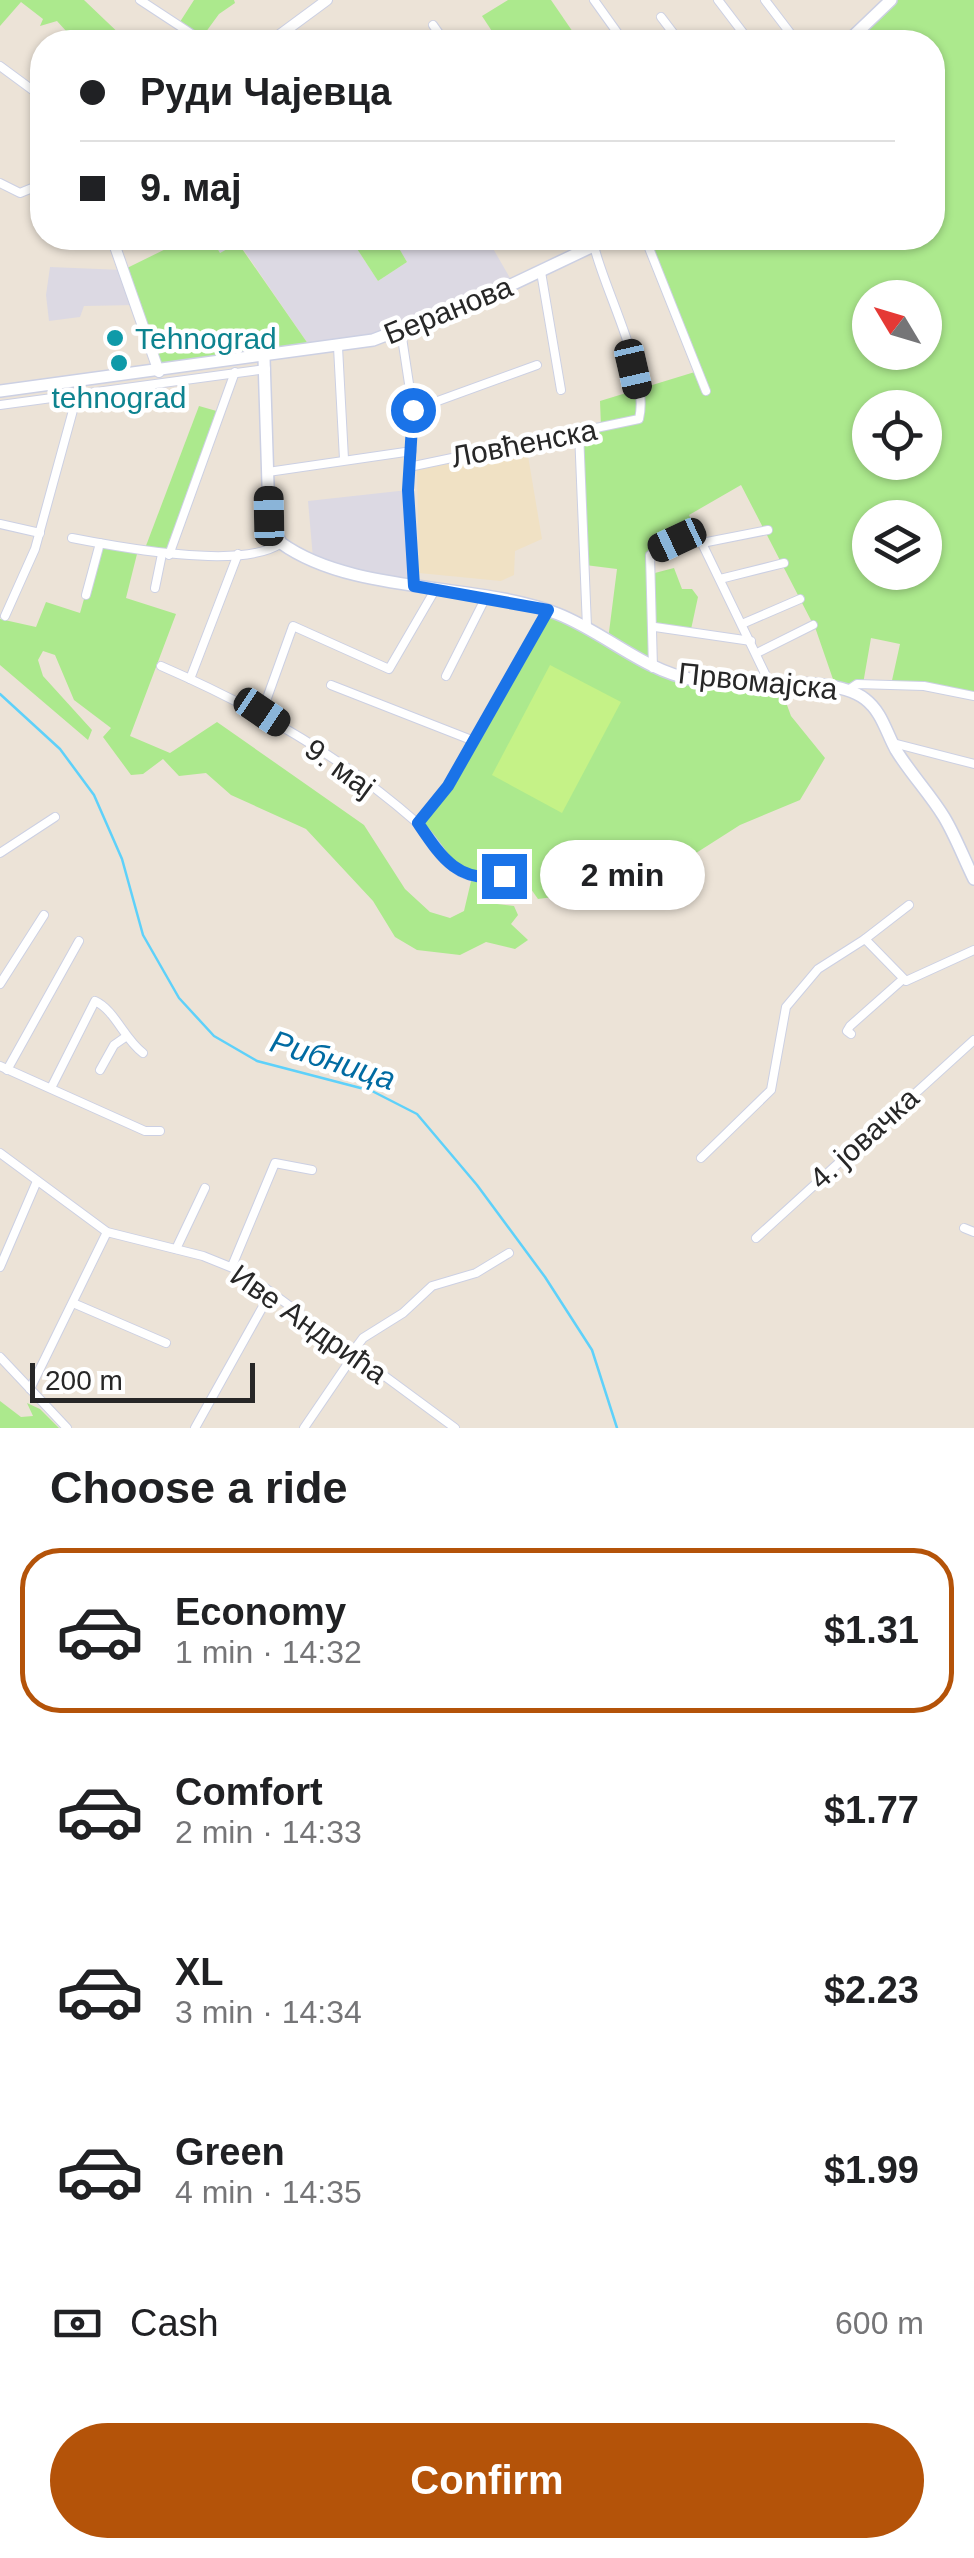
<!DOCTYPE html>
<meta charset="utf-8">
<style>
:root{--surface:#fff;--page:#f6f6f6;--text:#202124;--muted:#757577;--line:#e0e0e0;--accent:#b45309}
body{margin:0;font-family:Helvetica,sans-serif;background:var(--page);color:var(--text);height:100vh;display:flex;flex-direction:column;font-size:38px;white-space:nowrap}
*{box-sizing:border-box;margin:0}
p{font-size:32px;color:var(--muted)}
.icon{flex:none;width:55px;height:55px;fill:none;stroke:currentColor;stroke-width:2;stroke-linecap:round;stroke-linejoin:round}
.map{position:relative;height:1428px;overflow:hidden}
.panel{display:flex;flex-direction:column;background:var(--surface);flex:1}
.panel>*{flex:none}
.guide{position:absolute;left:30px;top:30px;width:915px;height:220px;border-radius:40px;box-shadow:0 2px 8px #0004;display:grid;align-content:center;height:220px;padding:0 50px;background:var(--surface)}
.needle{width:65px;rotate:308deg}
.buttons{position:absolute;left:852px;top:280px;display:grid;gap:20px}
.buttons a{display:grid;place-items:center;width:90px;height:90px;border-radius:50%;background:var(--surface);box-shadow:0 2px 8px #0004;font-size:50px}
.scale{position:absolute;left:30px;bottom:25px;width:225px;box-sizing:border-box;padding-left:10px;border:5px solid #272727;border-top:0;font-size:28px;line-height:35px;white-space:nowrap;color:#272727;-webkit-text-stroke:8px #fff;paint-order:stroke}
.end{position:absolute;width:45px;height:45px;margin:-22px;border:12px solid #1a73e8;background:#fff;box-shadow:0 0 0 5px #fff}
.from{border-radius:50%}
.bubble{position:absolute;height:70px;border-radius:35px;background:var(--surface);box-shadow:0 2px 8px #0004;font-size:32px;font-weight:700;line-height:70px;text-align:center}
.car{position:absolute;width:30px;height:60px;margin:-30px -15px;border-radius:12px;box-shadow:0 0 8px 2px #0007;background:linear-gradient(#222 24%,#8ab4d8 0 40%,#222 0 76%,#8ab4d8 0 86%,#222 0)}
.guide b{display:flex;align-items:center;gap:35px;height:95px;font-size:38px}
.guide b+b{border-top:2px solid var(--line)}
.guide i{width:25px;height:25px;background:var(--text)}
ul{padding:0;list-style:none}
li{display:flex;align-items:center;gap:30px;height:165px;margin:0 20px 15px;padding:0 30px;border:5px solid transparent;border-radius:40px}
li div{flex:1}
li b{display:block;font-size:38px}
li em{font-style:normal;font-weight:700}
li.selected{border-color:var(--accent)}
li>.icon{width:90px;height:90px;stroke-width:1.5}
h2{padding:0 50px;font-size:45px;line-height:120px}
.pay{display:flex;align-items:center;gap:25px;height:110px;padding:0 50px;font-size:38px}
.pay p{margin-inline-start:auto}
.action{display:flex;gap:20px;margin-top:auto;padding:20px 50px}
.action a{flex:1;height:115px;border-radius:60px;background:var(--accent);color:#fff;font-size:40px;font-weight:700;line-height:115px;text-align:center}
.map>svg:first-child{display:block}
.industrial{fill:#dcd9e3}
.education{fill:#f0e1c4}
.green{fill:#ace98d;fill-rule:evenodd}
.pitch{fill:#c5f287}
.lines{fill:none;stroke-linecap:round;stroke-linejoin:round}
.stream{stroke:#5ed1fa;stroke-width:2.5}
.minor-casing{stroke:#ccd0e3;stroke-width:10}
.tertiary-casing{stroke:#ccd0e3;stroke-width:12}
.secondary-casing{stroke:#ccd0e3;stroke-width:14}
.minor{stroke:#fff;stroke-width:8}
.tertiary{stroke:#fff;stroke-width:10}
.secondary{stroke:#fff;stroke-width:11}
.route{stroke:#1a73e8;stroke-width:12}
.culture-dot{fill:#0f9aa8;stroke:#fff;stroke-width:4}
.labels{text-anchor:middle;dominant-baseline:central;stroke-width:9;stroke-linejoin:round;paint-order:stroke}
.street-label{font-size:30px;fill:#272727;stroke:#fff}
.culture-label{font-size:30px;fill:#0d838f;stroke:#fff;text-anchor:start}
.water-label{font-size:32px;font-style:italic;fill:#006ba2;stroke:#fff}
</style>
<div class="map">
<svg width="974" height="1428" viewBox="0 0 974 1428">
<rect width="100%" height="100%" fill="#ece3d7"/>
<g class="industrial">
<path d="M211 238H350L378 281 407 262 393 238H487L514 285 411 328 313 351 239 243 220 253Z"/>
<path d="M50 267 123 270 136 305 84 306 80 317 49 321 46 295Z"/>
<path d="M408 490 414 586 313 558 308 501Z"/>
</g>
<path class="education" d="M526 444 542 539 515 551 514 575 501 581 419 573 417 468Z"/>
<g class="green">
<path d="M0 0H84L128 42H76L57 21 40 26 43 19 21 2 0 26Z"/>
<path d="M194 0H234L235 3 219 14 200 40 178 25Z"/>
<path d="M508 0H551L575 35 564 42H499L482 16Z"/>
<path d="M891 0H974V696L891 685 900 644 871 638 863 684 835 685 816 630 741 485 689 515 696 531 653 551 651 574 674 568 682 589H692L698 597 690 634 655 628 653 667 676 676 780 686 791 716 825 758 800 800 740 825 671 869 614 889 538 899 521 875 494 878 497 904 514 906 518 915 511 924 528 940 515 949 486 942 460 955 417 950 395 937 373 901 306 829 231 795 206 773 179 776 163 759 143 774 131 775 103 737 111 728 74 700 55 655 43 651 38 660 43 676 92 730 88 740 0 665V619L36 627 46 602 80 613 100 543 138 550 126 598 176 614 130 736 170 753 217 722 364 825 405 889 430 912 450 918 464 911 472 877 463 874 417 823 428 814 548 611 608 640 617 569 585 565 579 432 601 427 600 401 698 371 645 238H932V42H847ZM870 298H925V352H870ZM870 408H925V462H870ZM870 518H925V572H870Z"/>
<path d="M188 238H211L220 253 238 243 313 351 159 372 123 270Z"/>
<path d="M350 238H393L407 262 378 281Z"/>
<path d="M199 406 220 412 169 555 144 551Z"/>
<path d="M0 1401 21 1417 33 1416 27 1403 40 1409 59 1428H0Z"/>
</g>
<path class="pitch" d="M550 665 621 702 562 813 492 775Z"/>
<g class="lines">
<path class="stream" d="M0 694 60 749 94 795 122 859 143 935 179 998 214 1036 257 1061 372 1091 417 1114 477 1185 545 1277 592 1350 617 1428"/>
<defs>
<g id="minor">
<path d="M140 0 204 42"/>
<path d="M594 0 624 42"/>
<path d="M718 0 750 42"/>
<path d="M765 0 797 42"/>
<path d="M661 17 680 42"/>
<path d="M433 25 445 42"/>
<path d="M0 66 42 97"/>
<path d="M0 183 20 193 42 184"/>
<path d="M571 238 581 252"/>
<path d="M645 238 706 391"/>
<path d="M541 272 561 390"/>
<path d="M401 331 413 410 408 490 414 586"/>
<path d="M338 347 344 459"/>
<path d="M0 405 266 369"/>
<path d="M413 410 537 365"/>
<path d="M579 432 587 627"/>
<path d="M409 467 639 419C650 375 605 292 594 246"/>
<path d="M268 472 412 451"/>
<path d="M0 524 40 533"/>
<path d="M72 538C118 547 243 571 281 543"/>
<path d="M702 543 768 530"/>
<path d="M169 555 235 372"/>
<path d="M720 579 784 563"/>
<path d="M155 588 162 554"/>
<path d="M86 595 100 543"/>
<path d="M5 616 35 549 78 392"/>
<path d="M742 624 800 599"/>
<path d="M655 627 751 641"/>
<path d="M757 653 813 625"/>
<path d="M161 666C251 705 341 756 415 821 449 851 444 886 504 876"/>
<path d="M653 668 650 555 696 531 771 686"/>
<path d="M446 676 485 599"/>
<path d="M190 679 238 554"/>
<path d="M331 685 474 741"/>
<path d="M848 690 857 684 924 686 974 696"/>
<path d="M262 712 293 626 389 669 435 590"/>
<path d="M893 743 974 764"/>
<path d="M417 823 448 787 548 611"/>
<path d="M0 853 55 817"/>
<path d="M865 939 909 905"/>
<path d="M0 984 44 915"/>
<path d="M851 1034 847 1031 850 1026 902 980"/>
<path d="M0 1066 145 1131H160"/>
<path d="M7 1070 79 941"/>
<path d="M100 1070 114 1045 124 1038"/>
<path d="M51 1088 95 1001C115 1010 124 1039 143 1053"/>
<path d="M0 1153 107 1232 203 1256 245 1273 455 1428"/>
<path d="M701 1158 771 1090 786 1007 818 969 865 939 906 981 974 950"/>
<path d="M964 1228 974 1232"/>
<path d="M756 1238 974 1040"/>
<path d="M176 1249 205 1188"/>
<path d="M232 1266 275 1163 312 1170"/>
<path d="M0 1267 37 1181"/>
<path d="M73 1303 166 1343"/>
<path d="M351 1354 363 1338 403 1313 432 1286 476 1273 509 1253"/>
<path d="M0 1357 67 1428"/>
<path d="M30 1389 107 1232"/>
<path d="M195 1428 271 1292"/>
<path d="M304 1428 353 1356"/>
</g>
<g id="tertiary">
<path d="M270 42 327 0"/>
<path d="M112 238 159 372"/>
</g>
<g id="secondary">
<path d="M847 42 891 0"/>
<path d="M264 358 269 516 281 543C353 595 478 582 558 614 606 633 642 670 694 680 740 688 832 673 865 699 882 712 886 732 896 750 910 773 930 794 944 817 956 837 964 859 974 879"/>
<path d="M0 391 373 340 492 294 610 238"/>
</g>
</defs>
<use href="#minor" class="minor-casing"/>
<use href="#tertiary" class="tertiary-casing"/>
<use href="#secondary" class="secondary-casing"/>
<use href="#minor" class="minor"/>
<use href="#tertiary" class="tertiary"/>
<use href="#secondary" class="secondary"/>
</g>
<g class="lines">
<path class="route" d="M413 410 408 490 414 586 548 610 448 786 418 823C441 857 458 884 504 876"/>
</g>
<g class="culture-dot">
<circle cx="115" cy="338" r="10"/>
<circle cx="119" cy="363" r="10"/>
</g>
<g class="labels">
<g class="street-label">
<text transform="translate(448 310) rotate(-22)">Беранова</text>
<text transform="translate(524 443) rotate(-11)">Ловћенска</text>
<text transform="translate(758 681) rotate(6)">Првомајска</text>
<text transform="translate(340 768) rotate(36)">9. мај</text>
<text transform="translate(864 1138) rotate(-42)">4. јовачка</text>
<text transform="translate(309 1324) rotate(35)">Иве Андрића</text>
</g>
<g class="culture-label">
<text x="135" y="338">Tehnograd</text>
<text x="119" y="397" text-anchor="middle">tehnograd</text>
</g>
<g class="water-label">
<text transform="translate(333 1060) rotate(18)">Рибница</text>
</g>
</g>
</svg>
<div class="buttons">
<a><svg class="needle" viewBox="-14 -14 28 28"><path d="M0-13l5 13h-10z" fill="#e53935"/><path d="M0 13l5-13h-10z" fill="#757577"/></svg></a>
<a><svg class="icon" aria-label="locate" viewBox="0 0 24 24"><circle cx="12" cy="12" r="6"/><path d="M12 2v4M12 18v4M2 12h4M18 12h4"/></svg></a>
<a><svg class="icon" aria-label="layers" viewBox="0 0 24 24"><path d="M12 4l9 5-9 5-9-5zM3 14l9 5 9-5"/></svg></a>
</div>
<div class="scale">200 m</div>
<i class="end from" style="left:413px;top:410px"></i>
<i class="end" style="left:504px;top:876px"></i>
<div class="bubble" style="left:540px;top:840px;width:165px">2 min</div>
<i class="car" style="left:633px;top:369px;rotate:167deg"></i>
<i class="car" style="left:269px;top:516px;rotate:359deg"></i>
<i class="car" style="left:677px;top:540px;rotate:245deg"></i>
<i class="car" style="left:262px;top:712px;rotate:124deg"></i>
<div class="guide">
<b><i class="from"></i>Руди Чајевца</b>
<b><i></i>9. мај</b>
</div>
</div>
<section class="panel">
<h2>Choose a ride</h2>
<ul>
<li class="selected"><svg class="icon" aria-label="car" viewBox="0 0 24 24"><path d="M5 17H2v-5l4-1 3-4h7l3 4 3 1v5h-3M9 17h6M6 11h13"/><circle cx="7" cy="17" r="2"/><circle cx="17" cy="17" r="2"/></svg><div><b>Economy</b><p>1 min · 14:32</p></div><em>$1.31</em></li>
<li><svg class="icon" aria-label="car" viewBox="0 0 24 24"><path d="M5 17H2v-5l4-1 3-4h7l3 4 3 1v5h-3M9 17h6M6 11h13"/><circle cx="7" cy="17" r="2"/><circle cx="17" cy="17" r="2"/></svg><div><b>Comfort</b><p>2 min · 14:33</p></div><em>$1.77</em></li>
<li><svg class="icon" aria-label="car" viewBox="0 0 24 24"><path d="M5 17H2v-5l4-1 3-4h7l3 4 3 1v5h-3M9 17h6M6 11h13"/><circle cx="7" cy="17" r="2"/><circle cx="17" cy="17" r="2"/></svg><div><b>XL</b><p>3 min · 14:34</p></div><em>$2.23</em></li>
<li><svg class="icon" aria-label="car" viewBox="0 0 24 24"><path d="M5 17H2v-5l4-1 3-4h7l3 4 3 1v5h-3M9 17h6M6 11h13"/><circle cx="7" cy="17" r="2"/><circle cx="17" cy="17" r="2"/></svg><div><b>Green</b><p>4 min · 14:35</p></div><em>$1.99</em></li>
</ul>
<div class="pay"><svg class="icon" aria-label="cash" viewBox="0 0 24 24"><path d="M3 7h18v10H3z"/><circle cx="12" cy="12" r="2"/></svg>Cash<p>600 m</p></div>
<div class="action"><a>Confirm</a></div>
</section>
